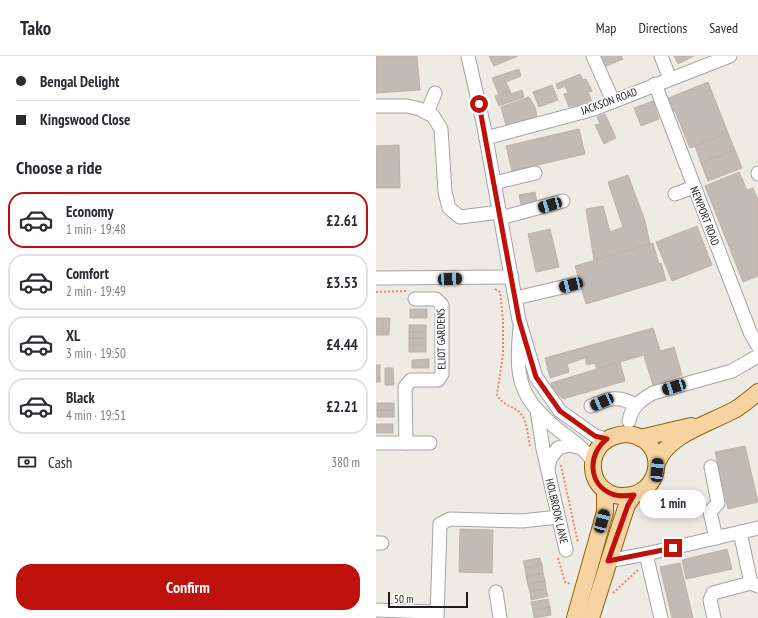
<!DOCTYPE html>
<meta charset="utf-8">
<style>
:root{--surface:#fff;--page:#f7f7f7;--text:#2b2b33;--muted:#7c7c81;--line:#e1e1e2;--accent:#bf110c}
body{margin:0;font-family:"PT Sans Narrow",sans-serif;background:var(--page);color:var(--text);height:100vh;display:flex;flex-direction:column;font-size:15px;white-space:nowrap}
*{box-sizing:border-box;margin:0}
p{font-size:13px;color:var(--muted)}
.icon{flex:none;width:22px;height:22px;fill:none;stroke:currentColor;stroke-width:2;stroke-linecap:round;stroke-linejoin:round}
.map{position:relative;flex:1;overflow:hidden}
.details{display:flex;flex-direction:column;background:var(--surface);width:376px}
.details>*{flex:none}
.guide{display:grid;align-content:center;height:88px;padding:0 16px;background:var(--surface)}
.scale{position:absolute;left:12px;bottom:10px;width:80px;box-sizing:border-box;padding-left:4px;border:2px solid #1d1d1d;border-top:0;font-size:11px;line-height:14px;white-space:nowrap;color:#1d1d1d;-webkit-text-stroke:3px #fff;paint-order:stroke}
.end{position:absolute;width:18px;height:18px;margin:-9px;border:5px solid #bf110c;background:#fff;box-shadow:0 0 0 2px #fff}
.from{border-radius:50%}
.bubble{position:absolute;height:28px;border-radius:14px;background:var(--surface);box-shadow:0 2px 10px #0003;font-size:13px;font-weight:700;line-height:28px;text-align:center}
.car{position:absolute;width:12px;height:24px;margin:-12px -6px;border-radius:5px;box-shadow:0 0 3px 1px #0007;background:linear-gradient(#222 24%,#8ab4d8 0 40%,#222 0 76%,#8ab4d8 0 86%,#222 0)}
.guide b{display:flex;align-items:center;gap:14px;height:38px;font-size:15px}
.guide b+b{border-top:1px solid var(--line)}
.guide i{width:10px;height:10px;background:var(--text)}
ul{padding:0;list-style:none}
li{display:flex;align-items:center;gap:12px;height:56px;margin:0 8px 6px;padding:0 8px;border:2px solid var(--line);border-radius:16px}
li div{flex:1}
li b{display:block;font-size:15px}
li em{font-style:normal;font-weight:700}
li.selected{border-color:var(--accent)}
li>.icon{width:36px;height:36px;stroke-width:1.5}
h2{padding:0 16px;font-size:18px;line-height:48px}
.pay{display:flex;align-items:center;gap:10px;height:44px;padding:0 16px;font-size:15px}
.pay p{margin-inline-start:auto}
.cta{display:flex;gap:8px;margin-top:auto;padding:8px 16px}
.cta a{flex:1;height:46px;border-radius:16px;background:var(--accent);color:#fff;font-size:16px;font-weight:700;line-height:46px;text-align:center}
header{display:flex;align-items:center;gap:24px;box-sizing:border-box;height:56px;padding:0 20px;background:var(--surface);border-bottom:1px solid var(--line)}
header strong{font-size:19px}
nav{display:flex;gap:22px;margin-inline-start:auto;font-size:14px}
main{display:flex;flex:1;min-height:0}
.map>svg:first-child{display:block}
.building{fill:#c2bab4;stroke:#bfb2a7}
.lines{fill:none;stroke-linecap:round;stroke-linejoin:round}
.minor-casing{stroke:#a4a4a4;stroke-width:15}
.major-casing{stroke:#8e6509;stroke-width:18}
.path{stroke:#f18272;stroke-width:2;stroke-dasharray:2 2;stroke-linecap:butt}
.minor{stroke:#fff;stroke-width:13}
.major{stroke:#f6d3a1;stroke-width:16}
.route{stroke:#bf110c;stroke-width:5}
.labels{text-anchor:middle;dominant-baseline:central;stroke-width:4;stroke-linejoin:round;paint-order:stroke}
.street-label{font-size:11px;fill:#1d1d1d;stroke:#fff}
</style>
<header>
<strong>Tako</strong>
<nav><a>Map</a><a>Directions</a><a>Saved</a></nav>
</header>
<main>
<section class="details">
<div class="guide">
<b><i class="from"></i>Bengal Delight</b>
<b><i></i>Kingswood Close</b>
</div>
<h2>Choose a ride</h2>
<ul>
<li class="selected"><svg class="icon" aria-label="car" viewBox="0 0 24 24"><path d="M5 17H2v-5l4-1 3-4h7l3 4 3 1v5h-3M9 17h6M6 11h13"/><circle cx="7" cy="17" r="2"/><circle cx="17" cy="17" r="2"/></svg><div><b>Economy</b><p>1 min · 19:48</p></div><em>£2.61</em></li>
<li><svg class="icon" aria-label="car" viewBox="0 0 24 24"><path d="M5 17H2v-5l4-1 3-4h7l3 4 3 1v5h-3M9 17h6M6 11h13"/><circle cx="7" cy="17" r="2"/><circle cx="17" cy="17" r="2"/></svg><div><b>Comfort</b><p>2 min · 19:49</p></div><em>£3.53</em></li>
<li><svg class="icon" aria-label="car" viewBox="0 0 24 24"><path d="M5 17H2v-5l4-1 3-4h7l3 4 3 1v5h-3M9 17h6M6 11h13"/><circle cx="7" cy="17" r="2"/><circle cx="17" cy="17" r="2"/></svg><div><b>XL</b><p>3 min · 19:50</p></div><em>£4.44</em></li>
<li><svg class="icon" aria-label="car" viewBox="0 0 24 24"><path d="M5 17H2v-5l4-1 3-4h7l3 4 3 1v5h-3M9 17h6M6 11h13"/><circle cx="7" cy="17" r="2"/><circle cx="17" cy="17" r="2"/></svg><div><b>Black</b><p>4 min · 19:51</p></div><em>£2.21</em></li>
</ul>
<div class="pay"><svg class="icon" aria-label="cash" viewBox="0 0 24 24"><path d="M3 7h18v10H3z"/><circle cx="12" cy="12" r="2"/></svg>Cash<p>380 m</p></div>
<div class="cta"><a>Confirm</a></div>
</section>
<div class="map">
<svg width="382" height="562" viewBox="0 0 382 562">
<rect width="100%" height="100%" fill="#eeebe4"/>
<g class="building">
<path d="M0 0H41L44 34 0 37Z"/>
<path d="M113 0H142L118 10Z"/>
<path d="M224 0H245L247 3 228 11Z"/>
<path d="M298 0H318L302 8Z"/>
<path d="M143 13 145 20 130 26 134 35 123 39 116 22Z"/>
<path d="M204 18 207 24 210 23 216 35 212 36 217 48 198 54 197 49 193 51 188 38 192 37 189 30 182 33 180 28Z"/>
<path d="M332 26 352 77 314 92 299 55 295 56 290 43Z"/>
<path d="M176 29 182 44 163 51 157 36Z"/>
<path d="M146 34 148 41 123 50 119 40 134 35 135 38Z"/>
<path d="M153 41 159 51 162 65 131 73 125 51Z"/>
<path d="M277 45 283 63 265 70 258 52Z"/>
<path d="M229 58 240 82 228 88 219 69 224 68 221 61Z"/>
<path d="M203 73 209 98 136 115 130 90Z"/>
<path d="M352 77 359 94 325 107 319 90Z"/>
<path d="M23 89 24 132H0V90Z"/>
<path d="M359 94 366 112 332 125 325 107Z"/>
<path d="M363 116 371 134 377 132 382 144V220L367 226 329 130Z"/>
<path d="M252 119 269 165 274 188 218 204 210 153 227 150 234 176 247 171 232 126Z"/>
<path d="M159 136 162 150 146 153 143 139Z"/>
<path d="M321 170 336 209 296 225 280 186Z"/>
<path d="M174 173 183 211 160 216 152 178Z"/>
<path d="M277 187 283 208 285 207 290 224 210 248 199 210Z"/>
<rect x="34" y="253" width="17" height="9"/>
<rect x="0" y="262" width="7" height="17"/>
<path d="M7 262H14L13 279H7Z"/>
<rect x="33" y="269" width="17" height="7"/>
<path d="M277 272 284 294 221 313 219 307 211 309 209 302 191 308 193 316 174 322 169 302Z"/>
<rect x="33" y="276" width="17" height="6"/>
<rect x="33" y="282" width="17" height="7"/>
<rect x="33" y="289" width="17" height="7"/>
<path d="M298 291 306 319 277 329 268 300Z"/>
<path d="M53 303V312H36V304Z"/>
<path d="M244 306 249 325 187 343 177 334 175 327Z"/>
<rect x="0" y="309" width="4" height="17"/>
<path d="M9 312H17L18 329H9Z"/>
<rect x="1" y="347" width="17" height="7"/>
<rect x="1" y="354" width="17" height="7"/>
<rect x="0" y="368" width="17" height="9"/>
<path d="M369 390 382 446 352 453 339 396Z"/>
<path d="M84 473 117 474 116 517 83 516Z"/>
<path d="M351 493 356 513 310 523 306 504Z"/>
<path d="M164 502 166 509 149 512 147 505Z"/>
<path d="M304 507 317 562H296L284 511Z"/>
<path d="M166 509 167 517 150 520 149 512Z"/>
<path d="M167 517 169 525 152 529 150 520Z"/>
<path d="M169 525 170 533 154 536 152 529Z"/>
<path d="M170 533 172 540 155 544 154 536Z"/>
<path d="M172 543 174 551 157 555 155 546Z"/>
<path d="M174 551 175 559 158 562 157 555Z"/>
</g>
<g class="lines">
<defs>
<g id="minor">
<path d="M92 0 108 71 143 264 160 321 184 355 219 380 231 383"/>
<path d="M217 0 237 45"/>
<path d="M285 0 294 23"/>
<path d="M279 28 374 276 382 290"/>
<path d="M0 50H31L44 53 57 60 65 73 69 136 73 152 84 161 124 156"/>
<path d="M51 57 59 37"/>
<path d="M110 82 218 53 354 0"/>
<path d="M382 117V118"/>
<path d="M118 127 159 117"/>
<path d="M299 138 318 131"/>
<path d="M125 162 187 145"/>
<path d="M0 222 136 221"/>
<path d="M140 242 195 229"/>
<path d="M144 272C139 324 143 342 185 376 196 384 208 392 216 404"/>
<path d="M215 350C234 342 242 339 260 349"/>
<path d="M161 354 167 393 190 494"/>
<path d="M253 365C255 351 265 344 277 337L356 315 382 300"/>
<path d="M0 387H30L29 331 35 324H62L66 318V249L60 243H39"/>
<path d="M30 387H54"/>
<path d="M335 411 342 447 334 456 340 482"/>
<path d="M172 413 174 403 182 392 194 389 205 392"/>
<path d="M364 476 375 527"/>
<path d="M0 487H6"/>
<path d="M270 498 285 562"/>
<path d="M232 505 270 498 382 472"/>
<path d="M120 536 124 562"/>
<path d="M0 554 55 556V562"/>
<path d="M61 562 64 468 74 463 146 465 182 461"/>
<path d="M338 562 334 544 337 537 375 527 382 530"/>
</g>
<g id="major">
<path d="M251 378C294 382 288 442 245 440 208 438 205 380 251 378Z"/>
<path d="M264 382 315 370"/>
<path d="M282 405C293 378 335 367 360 353 368 348 375 342 382 336"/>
<path d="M199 562 229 456V434"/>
<path d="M215 562 244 470 251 449 258 439"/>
</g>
</defs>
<use href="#minor" class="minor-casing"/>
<use href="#major" class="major-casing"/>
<g class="path">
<path d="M119 233 124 236 127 264V298L121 339C129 352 138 349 145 358 151 365 152 381 154 390"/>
<path d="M0 236 31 235"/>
<path d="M185 409 202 487"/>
<path d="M182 502 189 526 195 528"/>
<path d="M237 537 262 514"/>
</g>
<use href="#minor" class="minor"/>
<use href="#major" class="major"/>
</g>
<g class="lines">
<path class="route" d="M103 48 143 264 160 321 184 355 219 380 231 383C212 397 211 428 236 438 243 441 251 440 258 439L252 449 232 505 297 492"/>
</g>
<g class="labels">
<g class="street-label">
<text transform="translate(233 45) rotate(-20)">JACKSON ROAD</text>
<text transform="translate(329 160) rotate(69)">NEWPORT ROAD</text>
<text transform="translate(65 283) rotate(-91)">ELIOT GARDENS</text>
<text transform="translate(181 455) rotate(77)">HOLBROOK LANE</text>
</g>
</g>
</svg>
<div class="scale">50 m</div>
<i class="end from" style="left:103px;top:48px"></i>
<i class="end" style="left:297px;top:492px"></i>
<div class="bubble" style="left:264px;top:434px;width:66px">1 min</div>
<i class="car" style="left:174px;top:149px;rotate:254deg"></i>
<i class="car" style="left:74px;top:223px;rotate:87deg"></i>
<i class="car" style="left:195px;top:229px;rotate:256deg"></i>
<i class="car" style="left:298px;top:331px;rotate:253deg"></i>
<i class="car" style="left:226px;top:346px;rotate:246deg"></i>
<i class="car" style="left:281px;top:414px;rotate:5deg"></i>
<i class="car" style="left:226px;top:465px;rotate:15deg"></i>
</div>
</main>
